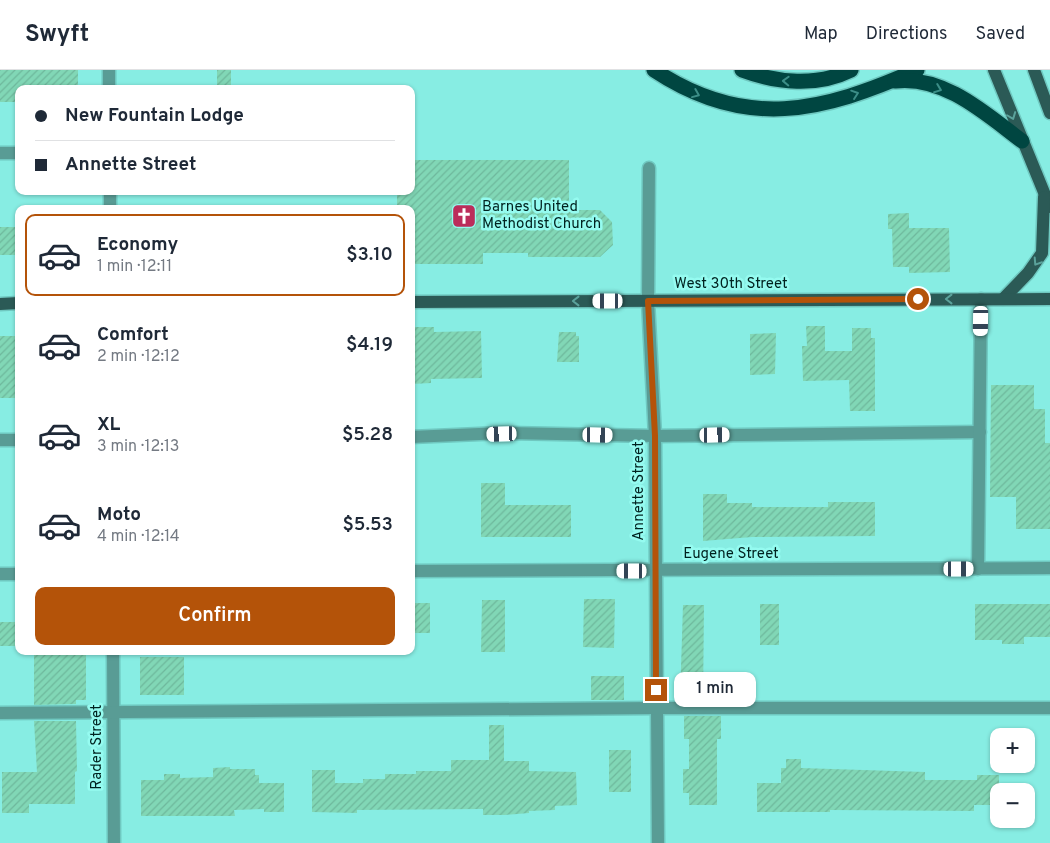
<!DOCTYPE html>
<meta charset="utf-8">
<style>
:root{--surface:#fff;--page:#f6f6f7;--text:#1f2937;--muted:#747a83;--line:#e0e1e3;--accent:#b45309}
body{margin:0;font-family:Overpass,sans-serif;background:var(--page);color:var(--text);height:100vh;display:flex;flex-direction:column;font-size:19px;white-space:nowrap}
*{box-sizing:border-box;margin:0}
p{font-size:16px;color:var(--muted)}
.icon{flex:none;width:28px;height:28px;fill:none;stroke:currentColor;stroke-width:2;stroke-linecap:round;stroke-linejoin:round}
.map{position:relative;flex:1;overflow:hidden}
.drawer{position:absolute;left:15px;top:135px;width:400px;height:450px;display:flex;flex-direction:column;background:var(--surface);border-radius:10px;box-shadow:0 1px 4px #0004}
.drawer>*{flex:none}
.top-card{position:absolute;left:15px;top:15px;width:400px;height:110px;border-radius:10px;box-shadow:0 1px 4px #0004;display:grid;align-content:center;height:110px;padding:0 20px;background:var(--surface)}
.fabs{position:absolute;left:990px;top:658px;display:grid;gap:10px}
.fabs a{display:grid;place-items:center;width:45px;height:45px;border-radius:10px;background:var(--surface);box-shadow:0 1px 4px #0004;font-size:25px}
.end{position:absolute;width:22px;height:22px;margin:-11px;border:6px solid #b45309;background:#fff;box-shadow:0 0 0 2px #fff}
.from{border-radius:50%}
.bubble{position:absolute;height:35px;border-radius:10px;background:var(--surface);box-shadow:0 1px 4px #0004;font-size:16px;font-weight:600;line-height:35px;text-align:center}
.car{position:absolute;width:15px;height:30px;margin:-15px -8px;border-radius:6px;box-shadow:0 0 4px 1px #0007;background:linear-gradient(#fff 24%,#345 0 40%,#fff 0 76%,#345 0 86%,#fff 0)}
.top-card b{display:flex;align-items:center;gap:18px;height:48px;font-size:19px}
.top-card b+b{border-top:1px solid var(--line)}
.top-card i{width:12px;height:12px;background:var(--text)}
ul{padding:9px 0 0;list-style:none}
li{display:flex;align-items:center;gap:15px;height:82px;margin:0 10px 8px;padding:0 10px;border:2px solid transparent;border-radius:10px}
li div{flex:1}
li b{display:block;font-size:19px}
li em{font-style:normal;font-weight:600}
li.on{border-color:var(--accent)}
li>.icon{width:45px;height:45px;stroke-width:1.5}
.button{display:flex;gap:10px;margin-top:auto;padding:10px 20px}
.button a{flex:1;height:58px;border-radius:10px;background:var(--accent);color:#fff;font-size:20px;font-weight:600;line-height:58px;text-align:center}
header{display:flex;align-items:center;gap:30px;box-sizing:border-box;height:70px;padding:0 25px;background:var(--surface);border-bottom:1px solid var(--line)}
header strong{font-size:24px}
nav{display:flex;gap:28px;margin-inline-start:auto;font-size:18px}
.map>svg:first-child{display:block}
.building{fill:url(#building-hatch)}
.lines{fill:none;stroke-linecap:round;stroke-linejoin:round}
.minor-casing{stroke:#6fc8c0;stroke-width:15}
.major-casing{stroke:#6fc8c0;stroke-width:15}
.highway-casing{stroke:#6fc8c0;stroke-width:18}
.minor{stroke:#599c95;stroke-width:12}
.major{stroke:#2b5a56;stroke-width:12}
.highway{stroke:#004641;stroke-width:15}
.oneway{stroke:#3c8e87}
.oneway2{stroke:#5ba29b}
.route{stroke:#b45309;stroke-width:6}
.labels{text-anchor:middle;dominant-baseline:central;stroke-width:5;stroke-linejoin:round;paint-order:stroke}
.poi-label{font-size:15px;fill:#00221f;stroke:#95fbf0;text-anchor:start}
.street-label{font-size:15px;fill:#00221f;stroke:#95fbf0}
</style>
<header>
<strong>Swyft</strong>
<nav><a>Map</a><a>Directions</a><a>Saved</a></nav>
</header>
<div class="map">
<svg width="1050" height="773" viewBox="0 0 1050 773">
<defs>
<pattern id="building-hatch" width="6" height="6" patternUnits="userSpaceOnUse" patternTransform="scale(1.25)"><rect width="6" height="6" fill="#81d7b6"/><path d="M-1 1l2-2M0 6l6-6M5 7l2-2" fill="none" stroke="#6eb89c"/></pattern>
</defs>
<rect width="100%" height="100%" fill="#87ede3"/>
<g class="building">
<path d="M0 0H78V18L19 19V32H0Z"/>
<rect x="217" y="0" width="14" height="17"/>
<path d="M411 90H569V140H600L612 152 613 175 600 187H528V183H483V194H411V139H397V121H411Z"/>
<path d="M909 143V158H949L950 202 909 203V197H893L892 159H888V144Z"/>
<rect x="0" y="157" width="17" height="28"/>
<path d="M806 256H825V281H852V258H871V268H875V341H850L849 310 803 311 802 276H807Z"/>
<path d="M413 257H434V262L481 261 482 308 431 309V313L412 314Z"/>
<path d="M559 262H576V266H579V292H557Z"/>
<path d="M776 263 775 304 750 305V264Z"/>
<path d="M0 266H16L15 328H0Z"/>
<path d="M991 315H1034V339H1045V373H1050V459H1016V427H990Z"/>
<path d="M481 413H505V435H571V467H481Z"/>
<path d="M703 424H727V433H752V437H828V432H875V466L752 467 703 471Z"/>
<path d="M584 529H615L614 578 583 577Z"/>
<path d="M482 530H505V582H481Z"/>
<rect x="411" y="533" width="19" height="30"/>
<rect x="760" y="534" width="19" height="41"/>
<path d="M975 534H1050V567H1024V574H1002V570H975Z"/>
<path d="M683 535H704L703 630 680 629Z"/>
<rect x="0" y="552" width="19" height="24"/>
<path d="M34 581H86V630H76V634L34 635Z"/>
<rect x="140" y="587" width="44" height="38"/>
<rect x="591" y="606" width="33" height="24"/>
<path d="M684 646H721V669H717V735H689V723H683V699H689V669H684Z"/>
<path d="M34 651H76L77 701 75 702V734H29V743H2V702H37Z"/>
<path d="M489 655H504V691H529V701L576 702 577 735 555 736V740L529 741V743L505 745H483V739L357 740V743L312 742V700H335V713H363V709H385V704H416V701H451V690H489Z"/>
<rect x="609" y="680" width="22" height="42"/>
<path d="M786 689H801V698L925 702V710H977V705H999V735H974V741L830 740V742H757V713H781V698H786Z"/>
<path d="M230 697V699H255V705H259V713H284V742H264V739L234 740 235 746H141V710H164V704H180V708L213 707V698Z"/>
</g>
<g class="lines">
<defs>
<g id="minor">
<path d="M109 0V19"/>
<path d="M0 83H19"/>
<path d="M649 98 648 231 655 366 658 773"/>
<path d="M110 121V139"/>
<path d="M411 367 502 363 655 366 980 362"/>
<path d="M0 370H19"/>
<path d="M978 499 981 229"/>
<path d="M411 501 1050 498"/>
<path d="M0 504H19"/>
<path d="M113 581 114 773"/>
<path d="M0 643 656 638H1050"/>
</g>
<g id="major">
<path d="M994 0 1050 137"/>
<path d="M1034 0 1050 43"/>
<path d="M1003 229 1028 203 1042 183 1044 127"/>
<path d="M411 232 1050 229"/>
<path d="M0 234 19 233"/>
</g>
<g id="highway">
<path d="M654 0C746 61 822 42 917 0"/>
<path d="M742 0C777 13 817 17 851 0"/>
<path d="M895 11C944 5 986 44 1022 71"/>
</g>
</defs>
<use href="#minor" class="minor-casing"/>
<use href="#major" class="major-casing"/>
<use href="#highway" class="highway-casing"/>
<use href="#minor" class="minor"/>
<use href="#major" class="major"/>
<use href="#highway" class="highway"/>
</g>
<defs><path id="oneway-chevron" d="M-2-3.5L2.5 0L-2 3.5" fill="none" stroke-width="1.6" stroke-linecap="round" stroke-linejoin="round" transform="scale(1.25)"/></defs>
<g class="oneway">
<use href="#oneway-chevron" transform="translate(786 11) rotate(-178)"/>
<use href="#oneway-chevron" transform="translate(938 19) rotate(21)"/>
<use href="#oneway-chevron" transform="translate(696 24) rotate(22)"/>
<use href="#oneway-chevron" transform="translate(855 24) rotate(-19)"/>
</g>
<g class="oneway2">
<use href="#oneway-chevron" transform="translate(1012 46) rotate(69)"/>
<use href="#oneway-chevron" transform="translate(1037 192) rotate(123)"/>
<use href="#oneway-chevron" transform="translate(949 229) rotate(180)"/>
<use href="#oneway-chevron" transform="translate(576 231) rotate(180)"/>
</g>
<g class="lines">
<path class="route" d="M656 620 655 366 648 231 918 229"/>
</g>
<defs>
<symbol id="church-square" viewBox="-11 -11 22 22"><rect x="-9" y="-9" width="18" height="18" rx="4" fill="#bb2d5a" stroke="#95fbf0"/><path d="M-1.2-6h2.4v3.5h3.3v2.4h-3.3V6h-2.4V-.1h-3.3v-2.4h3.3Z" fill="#fff"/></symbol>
</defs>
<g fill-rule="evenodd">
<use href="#church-square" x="450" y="132" width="28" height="28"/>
</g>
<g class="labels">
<g class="poi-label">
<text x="482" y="137">Barnes United<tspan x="482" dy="17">Methodist Church</tspan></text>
</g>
<g class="street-label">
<text x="731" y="214">West 30th Street</text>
<text transform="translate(639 421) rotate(-90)">Annette Street</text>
<text x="731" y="484">Eugene Street</text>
<text transform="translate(97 677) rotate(-90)">Rader Street</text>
</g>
</g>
</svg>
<div class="fabs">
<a>+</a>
<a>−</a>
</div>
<i class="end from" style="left:918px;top:229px"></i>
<i class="end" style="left:656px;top:620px"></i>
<div class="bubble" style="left:674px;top:602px;width:82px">1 min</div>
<i class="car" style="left:608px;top:231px;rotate:270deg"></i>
<i class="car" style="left:981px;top:251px;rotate:181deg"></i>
<i class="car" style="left:502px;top:364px;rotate:268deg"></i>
<i class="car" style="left:598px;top:365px;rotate:91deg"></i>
<i class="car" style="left:715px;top:365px;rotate:89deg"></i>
<i class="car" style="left:959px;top:499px;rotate:90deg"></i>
<i class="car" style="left:632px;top:501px;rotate:270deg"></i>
<div class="top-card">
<b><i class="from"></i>New Fountain Lodge</b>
<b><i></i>Annette Street</b>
</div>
<section class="drawer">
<ul>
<li class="on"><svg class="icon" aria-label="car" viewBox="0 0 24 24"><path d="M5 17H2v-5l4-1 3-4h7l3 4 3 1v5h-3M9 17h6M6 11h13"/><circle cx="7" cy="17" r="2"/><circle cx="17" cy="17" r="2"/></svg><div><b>Economy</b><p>1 min · 12:11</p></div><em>$3.10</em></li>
<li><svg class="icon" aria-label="car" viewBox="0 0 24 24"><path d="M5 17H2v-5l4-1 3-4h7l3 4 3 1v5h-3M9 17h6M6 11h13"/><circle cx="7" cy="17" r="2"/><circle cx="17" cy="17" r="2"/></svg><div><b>Comfort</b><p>2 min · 12:12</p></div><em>$4.19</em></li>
<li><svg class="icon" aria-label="car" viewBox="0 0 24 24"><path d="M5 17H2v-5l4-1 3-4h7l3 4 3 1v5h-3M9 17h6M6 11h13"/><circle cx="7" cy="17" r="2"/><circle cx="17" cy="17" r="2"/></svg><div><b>XL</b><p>3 min · 12:13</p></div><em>$5.28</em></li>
<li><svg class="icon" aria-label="car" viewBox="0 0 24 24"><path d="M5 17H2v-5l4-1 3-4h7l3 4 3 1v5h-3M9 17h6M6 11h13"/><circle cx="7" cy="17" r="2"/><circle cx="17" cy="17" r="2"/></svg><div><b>Moto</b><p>4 min · 12:14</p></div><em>$5.53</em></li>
</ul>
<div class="button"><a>Confirm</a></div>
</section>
</div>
